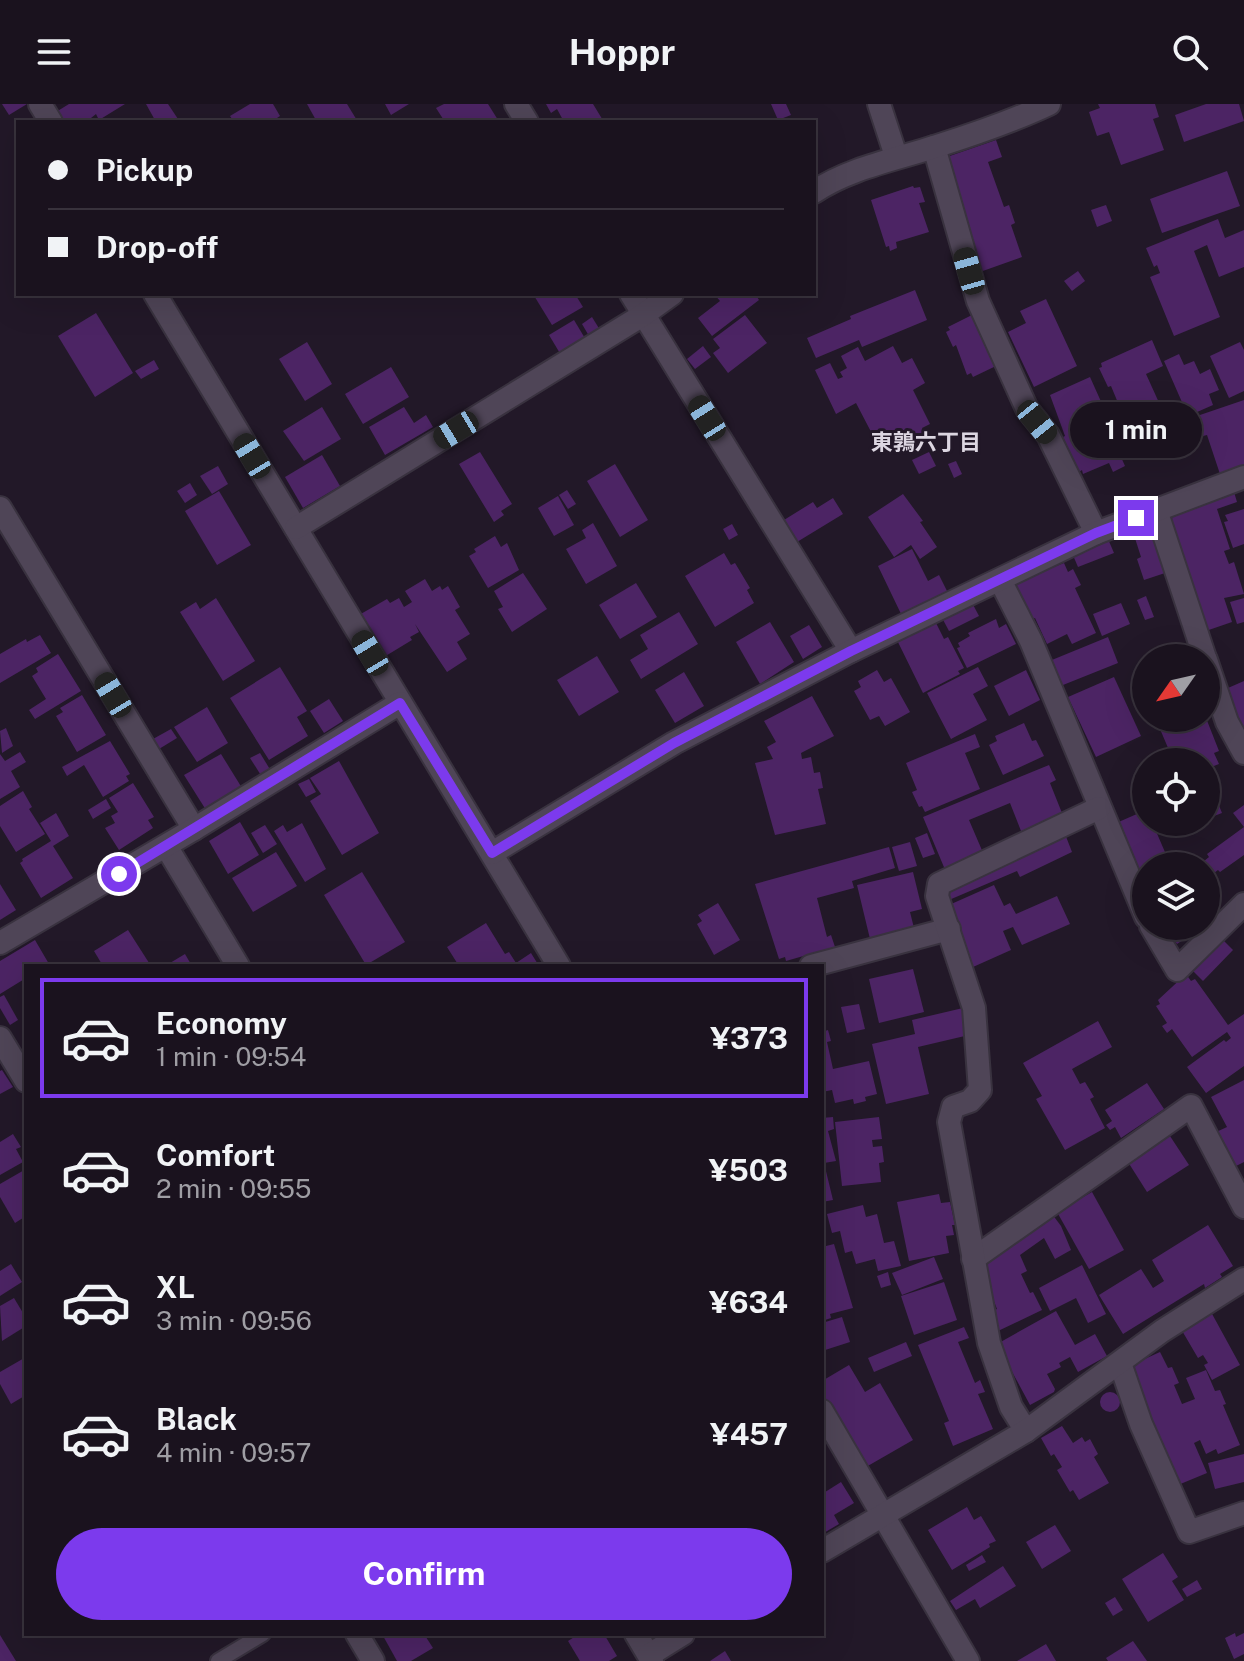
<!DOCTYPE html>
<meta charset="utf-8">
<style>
:root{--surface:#1a121e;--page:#231b27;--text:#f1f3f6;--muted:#9f9ea4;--line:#38323c;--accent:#7c3aed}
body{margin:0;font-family:"Public Sans","Noto Sans JP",sans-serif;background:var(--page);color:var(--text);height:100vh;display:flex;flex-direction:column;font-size:30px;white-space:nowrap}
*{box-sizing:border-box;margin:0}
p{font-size:26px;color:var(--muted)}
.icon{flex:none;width:44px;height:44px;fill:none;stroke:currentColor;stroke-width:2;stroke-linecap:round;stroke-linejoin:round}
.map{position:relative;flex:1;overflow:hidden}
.drawer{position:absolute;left:24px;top:860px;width:800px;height:672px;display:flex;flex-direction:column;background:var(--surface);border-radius:0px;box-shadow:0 8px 32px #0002,0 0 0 2px var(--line)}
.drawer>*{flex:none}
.hud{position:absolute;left:16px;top:16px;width:800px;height:176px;border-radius:0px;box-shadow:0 8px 32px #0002,0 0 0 2px var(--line);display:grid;align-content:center;height:176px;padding:0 32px;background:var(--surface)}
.needle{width:52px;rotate:236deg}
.buttons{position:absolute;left:1132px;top:540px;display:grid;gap:16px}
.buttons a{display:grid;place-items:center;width:88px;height:88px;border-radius:50%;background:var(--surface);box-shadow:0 8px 32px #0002,0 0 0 2px var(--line);font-size:40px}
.end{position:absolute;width:36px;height:36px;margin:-18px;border:10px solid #7c3aed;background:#fff;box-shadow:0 0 0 4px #fff}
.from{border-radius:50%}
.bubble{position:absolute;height:56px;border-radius:28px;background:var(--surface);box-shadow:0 8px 32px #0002,0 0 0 2px var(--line);font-size:26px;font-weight:700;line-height:56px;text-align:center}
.car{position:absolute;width:24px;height:48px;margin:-24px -12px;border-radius:10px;box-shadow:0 0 6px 2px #0007;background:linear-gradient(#222 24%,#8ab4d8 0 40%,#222 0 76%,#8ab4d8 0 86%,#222 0)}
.hud b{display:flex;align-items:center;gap:28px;height:76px;font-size:30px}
.hud b+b{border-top:2px solid var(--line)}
.hud i{width:20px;height:20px;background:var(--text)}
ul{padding:14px 0 0;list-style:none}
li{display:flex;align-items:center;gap:24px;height:120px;margin:0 16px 12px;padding:0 16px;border:4px solid transparent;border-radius:0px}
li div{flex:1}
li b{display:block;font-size:30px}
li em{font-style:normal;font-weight:700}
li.on{border-color:var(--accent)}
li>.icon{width:72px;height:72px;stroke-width:1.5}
.action{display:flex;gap:16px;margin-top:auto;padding:16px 32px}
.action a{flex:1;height:92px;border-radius:48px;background:var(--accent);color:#fff;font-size:32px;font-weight:700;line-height:92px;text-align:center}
header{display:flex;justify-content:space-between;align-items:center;height:104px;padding:0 32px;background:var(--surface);font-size:36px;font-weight:700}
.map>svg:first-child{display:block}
.building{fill:#4c2464}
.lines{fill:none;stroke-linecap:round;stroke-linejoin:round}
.service-casing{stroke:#39323f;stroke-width:18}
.minor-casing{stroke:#39323f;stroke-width:26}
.service{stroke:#4f4557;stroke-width:14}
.minor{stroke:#4f4557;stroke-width:22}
.route{stroke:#7c3aed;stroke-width:10}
.labels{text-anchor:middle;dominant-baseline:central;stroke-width:6;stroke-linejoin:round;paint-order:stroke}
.neighbourhood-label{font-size:22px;font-weight:bold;fill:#dcd6e1;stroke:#221828}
</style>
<header><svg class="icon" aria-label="menu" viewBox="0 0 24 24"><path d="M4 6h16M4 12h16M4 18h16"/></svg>Hoppr<svg class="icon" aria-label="search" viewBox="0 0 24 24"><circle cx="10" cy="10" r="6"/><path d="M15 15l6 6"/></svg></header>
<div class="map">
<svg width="1244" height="1557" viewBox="0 0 1244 1557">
<rect width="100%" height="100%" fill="#221828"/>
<g class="building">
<path d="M2 0H27L9 11Z"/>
<path d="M69 0H125L99 16 96 10 86 18H62L56 8Z"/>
<path d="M146 0H168L178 15 173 18H156Z"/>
<path d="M250 0H273L280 12 271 18H234L230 12Z"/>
<path d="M307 0H347L358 18H317Z"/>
<path d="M385 0H409L391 11Z"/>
<path d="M444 0H488L498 16 445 18 436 4Z"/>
<path d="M546 0H593L604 18H560L563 16 557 5 551 9Z"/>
<path d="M771 0H786L791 11 778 16Z"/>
<path d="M1098 0H1155L1159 13 1153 15 1164 46 1121 61 1109 28 1097 32 1089 8 1100 4Z"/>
<path d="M1206 0H1239L1244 17 1184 38 1175 11Z"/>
<path d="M996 36 1002 53 988 58 1004 103 1009 101 1015 119 1011 121 1022 153 980 168 944 54Z"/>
<path d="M1227 67 1240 102 1162 129 1150 95Z"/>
<path d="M913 82 914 84 920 83 925 98 919 99 929 128 896 138 897 144 890 147 889 142 886 143 871 96Z"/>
<path d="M1106 101 1112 117 1097 123 1091 106Z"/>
<path d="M1218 115 1225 134 1244 126V163L1219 173 1207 141 1194 147 1220 213 1174 232 1150 173 1160 169 1157 161 1154 163 1146 144Z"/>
<path d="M1078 167 1085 177 1072 187 1064 177Z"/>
<path d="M915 186 927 216 862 243 859 236 816 254 807 234 851 215 850 212Z"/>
<path d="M533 190H575L583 203 552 221Z"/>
<path d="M714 190H755L759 196 712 232 698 214 720 197Z"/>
<path d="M1046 195 1077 262 1034 283 1008 228 1026 219 1020 207Z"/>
<path d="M96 209 133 269 95 293 58 232Z"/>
<path d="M745 211 767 239 728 269 713 249 720 244 713 235Z"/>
<path d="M972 211 996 262 973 273 971 269 967 271 956 241 953 243 946 228 950 226 948 223Z"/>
<path d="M592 213 600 226 589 232 582 220Z"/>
<path d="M574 216 586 236 561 251 549 231Z"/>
<path d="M1152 236 1163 262 1146 270 1166 314 1144 323 1139 312 1126 318 1111 282 1108 283 1099 264 1102 263 1101 259Z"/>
<path d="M307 238 332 280 305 297 279 255Z"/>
<path d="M1240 238 1244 246V287L1229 294 1210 252Z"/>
<path d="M703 242 711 253 695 265 687 255Z"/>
<path d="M893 242 902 259 912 254 925 279 913 286 930 320 922 324 924 329 890 346 887 341 880 345 856 299 836 310 815 266 830 259 838 275 843 273 840 268 847 264 841 252 858 243 865 257Z"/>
<path d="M1179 250 1184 261 1194 257 1200 270 1210 265 1219 286 1209 290 1213 301 1188 312 1164 257Z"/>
<path d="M154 256 159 265 141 275 135 267Z"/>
<path d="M391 263 409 293 363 320 345 290Z"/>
<path d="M1090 273 1125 351 1121 353 1125 362 1113 368 1109 359 1083 370 1082 366 1079 368 1063 333 1065 332 1050 291Z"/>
<path d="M1244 296V369L1222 376 1207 331 1203 332 1197 312Z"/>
<path d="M322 303 341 335 304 357 283 327Z"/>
<path d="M404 303 414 319 426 311 433 323 385 351 369 323Z"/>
<path d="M480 348 512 400 501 407 504 411 494 418 459 360Z"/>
<path d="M929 348 936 362 919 370 912 356Z"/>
<path d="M322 351 340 382 303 404 285 373Z"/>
<path d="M956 357 962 370 954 374 948 360Z"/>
<path d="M615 360 648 416 620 433 587 377Z"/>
<path d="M218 362 228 380 212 390 200 372Z"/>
<path d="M190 379 197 391 185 399 177 387Z"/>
<path d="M567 386 576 400 568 405 559 391Z"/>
<path d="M219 387 251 441 217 461 185 407Z"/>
<path d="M1234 388 1237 398 1217 405 1230 445 1224 447 1229 460 1234 458 1244 490 1224 494 1232 518 1200 529 1165 411Z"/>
<path d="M903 390 923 417 920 418 937 443 920 455 911 441 894 453 868 413Z"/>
<path d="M558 392 574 421 554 432 538 404Z"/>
<path d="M833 394 843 410 797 438 784 416 813 398 817 404Z"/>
<path d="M1244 405V440L1233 444 1224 418 1228 417 1225 411Z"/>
<path d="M593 419 617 462 586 480 566 445 586 434 582 426Z"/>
<path d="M732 420 738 431 729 436 723 425Z"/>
<path d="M1152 421 1168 468 1144 476 1137 455 1141 453 1133 428Z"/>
<path d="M495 432 501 443 507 439 519 466 488 484 469 452 476 448 474 445Z"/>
<path d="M1108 435 1114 449 1078 463 1072 449Z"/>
<path d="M912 445 928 477 939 471 949 491 903 514 878 462Z"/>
<path d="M724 449 731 461 735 459 750 484 747 486 754 499 715 523 685 472Z"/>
<path d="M1043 459 1046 466 1064 459 1068 468 1073 465 1081 481 1075 484 1096 529 1072 540 1067 530 1047 540 1035 514 1028 517 1011 474Z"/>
<path d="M523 469 547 505 512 528 498 505 503 503 494 487Z"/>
<path d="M425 475 432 487 440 482 442 486 448 482 460 503 455 506 470 530 457 538 467 555 447 568 415 520 419 528 410 533 412 536 384 553 359 511 387 495 390 499 399 494 404 503 412 498 405 487Z"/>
<path d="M636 479 657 513 620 535 599 501Z"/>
<path d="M1146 492 1154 513 1145 516 1137 496Z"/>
<path d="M216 494 255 557 223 577 180 508 196 498 200 505Z"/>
<path d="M1244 494V518L1237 520 1230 498Z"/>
<path d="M970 495 979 512 949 527 940 510Z"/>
<path d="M1121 499 1130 520 1102 532 1093 510Z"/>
<path d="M679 508 698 540 641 575 630 556 648 545 640 531Z"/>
<path d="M933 513 944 535 948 533 964 564 958 567 960 570 923 589 895 532Z"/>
<path d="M996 515 999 524 1006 520 1016 540 967 564 957 544 960 543 958 539 970 532 968 529Z"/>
<path d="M770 518 794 558 760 580 736 538Z"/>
<path d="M809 521 822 543 803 555 790 532Z"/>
<path d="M40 531 51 549 0 579V550L26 535 27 538Z"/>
<path d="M1108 533 1118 559 1058 583 1047 558Z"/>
<path d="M58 550 81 587 35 615 29 606 46 595 32 572 38 568 36 564Z"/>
<path d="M597 552 619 588 579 612 557 576Z"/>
<path d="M280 563 307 607 297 613 308 632 269 656 230 594Z"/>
<path d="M978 563 988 582 973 590 987 616 951 635 927 589Z"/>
<path d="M877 566 884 578 891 574 910 608 885 622 879 612 870 616 854 587 861 583 858 577Z"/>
<path d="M1026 566 1040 596 1009 612 994 582Z"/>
<path d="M684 568 704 602 675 619 655 586Z"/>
<path d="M1114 573 1141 632 1096 653 1068 593Z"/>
<path d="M1244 577V626L1221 587Z"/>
<path d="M82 591 106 631 77 648 56 612 63 608 60 604Z"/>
<path d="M812 592 834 632 801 649 802 655 811 653 814 669 820 668 823 684 818 685 826 720 775 731 755 659 773 655 767 643 776 638 764 617Z"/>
<path d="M329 595 343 617 324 629 310 607Z"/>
<path d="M207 603 228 639 197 658 174 623Z"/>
<path d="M1173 614 1180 616 1206 614 1219 647 1214 649 1219 660 1206 665V658H1174L1160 625 1168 622 1166 617Z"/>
<path d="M1024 619 1032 637 1036 636 1044 652 1003 671 989 641 997 637 995 632Z"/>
<path d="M6 624 13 642 2 649 0 627Z"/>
<path d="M171 625 177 634 159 645 153 635Z"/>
<path d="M975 630 980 643 965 649 980 685 925 708 922 702 919 703 912 688 917 686 906 659Z"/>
<path d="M110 637 130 670 126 672 129 677 103 693 84 661 67 672 62 663Z"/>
<path d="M20 648 26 658 11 667 20 683 0 695V650L5 657Z"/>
<path d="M260 649 271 667 262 673 250 654Z"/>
<path d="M221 650 242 684 206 706 184 671Z"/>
<path d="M339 657 379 729 342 751 310 697 321 690 310 674Z"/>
<path d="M1049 661 1056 676 1050 679 1064 714 1023 732 1010 699 969 716 984 751 946 768 923 713Z"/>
<path d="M1206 669 1222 709 1206 715Z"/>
<path d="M309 675 316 688 306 693 298 680Z"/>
<path d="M133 679 154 713 148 716 153 724 119 746 105 724 115 719 111 712 118 708 109 694Z"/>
<path d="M23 687 32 703 29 705 45 730 16 748 0 722V702Z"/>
<path d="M106 695 111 704 93 715 88 706Z"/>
<path d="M1244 701V723L1233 709Z"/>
<path d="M1146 706V718H1152L1171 762H1146V784L1138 788 1114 720Z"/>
<path d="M56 709 69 732 53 742 73 774 41 794 20 759 23 757 22 755 51 737 40 719Z"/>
<path d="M240 718 259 751 228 770 209 737Z"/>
<path d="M302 719 326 765 305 778 274 727 283 721 287 728Z"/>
<path d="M265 721 277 740 263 749 251 729Z"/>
<path d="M1244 723V751L1220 768 1218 766 1206 775V762H1198L1209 753 1207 750Z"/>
<path d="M927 729 935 750 923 754 915 734Z"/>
<path d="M1065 730 1072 748 1020 773 1017 767 949 796 945 787Z"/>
<path d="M910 738 917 762 899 767 892 743Z"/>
<path d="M889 743 895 764 852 777 854 784 817 794 827 833 831 831 835 843 786 857 785 853 779 855 755 780Z"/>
<path d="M276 748 297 782 253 808 232 774Z"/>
<path d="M362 768 405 838 366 861 324 791Z"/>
<path d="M913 768 922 805 910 808 914 824 870 835 857 781Z"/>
<path d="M0 780 16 806 0 816Z"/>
<path d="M994 781 1004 802 1010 799 1016 810 1057 792 1070 820 1022 841 1013 823 1003 827 1011 846 973 863 961 838 965 837 949 801Z"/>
<path d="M1206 796 1215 809 1211 812 1214 816 1206 821Z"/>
<path d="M718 799 740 836 714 851 697 820 702 817 698 811Z"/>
<path d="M486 819 505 850 509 848 516 859 531 849 539 862H459L447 843Z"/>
<path d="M1166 822H1204L1177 840Z"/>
<path d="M128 826 151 862H103L94 847Z"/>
<path d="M35 836 49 860 26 862V874L0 890V857Z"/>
<path d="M1223 836 1233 846 1203 877 1193 867Z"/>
<path d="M185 850 192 862H172L170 859Z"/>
<path d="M913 865 924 908 879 919 869 875Z"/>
<path d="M1186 870 1191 877 1195 875 1228 921 1244 910V962L1206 989 1187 963 1224 936 1226 938 1231 934 1227 928 1192 953 1172 925 1167 929 1162 922 1167 919 1156 902 1160 900 1158 896Z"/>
<path d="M4 891 18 916 10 921 0 904V893Z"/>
<path d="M859 900 865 925 847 929 841 903Z"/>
<path d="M963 904 969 931 918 943 929 990 886 1000 872 940 915 930 912 916Z"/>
<path d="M1098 917 1112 943 1072 965 1080 980 1085 978 1094 993 1090 995 1105 1024 1065 1046 1036 995 1042 992 1023 959Z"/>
<path d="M828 926 831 937 827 938 833 965 869 957 877 990 865 993 866 997 854 1000 853 995 835 999 832 986 822 988V928Z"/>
<path d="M2 966 13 983 0 990V967Z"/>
<path d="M1244 976V1058L1232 1064 1214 1029 1227 1023 1211 993Z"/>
<path d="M1147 979 1164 1005 1121 1034 1115 1023 1110 1026 1106 1021 1112 1017 1105 1006Z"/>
<path d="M833 1013 834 1025 828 1027 836 1057 824 1059 833 1096 822 1098V1014Z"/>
<path d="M879 1013 882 1035 872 1036 873 1043 882 1042 884 1058 879 1059 881 1078 842 1082 835 1018Z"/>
<path d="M13 1030 21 1043 16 1045 23 1058 0 1071V1038Z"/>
<path d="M1170 1032 1189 1061 1147 1088 1128 1058Z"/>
<path d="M26 1065V1112L15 1119 0 1093V1080Z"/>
<path d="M1092 1088 1124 1146 1089 1165 1057 1108Z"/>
<path d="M939 1090 941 1099 950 1098 955 1121H952L954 1131 946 1132 949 1149 909 1157 897 1098Z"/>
<path d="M863 1101 866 1113 877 1110 884 1139 894 1137 901 1162 878 1167 875 1155 856 1160 852 1147 845 1149 840 1127 832 1129 827 1110Z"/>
<path d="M1049 1106 1061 1122 1071 1146 1055 1155 1044 1134 1020 1151 1027 1167 1021 1170 1030 1189 1033 1188 1042 1206 998 1227 989 1208 997 1205 979 1159Z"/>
<path d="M1208 1121 1233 1162 1220 1170 1222 1173 1205 1184 1204 1180 1123 1230 1099 1191 1141 1165 1153 1184 1164 1177 1152 1156Z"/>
<path d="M834 1140 853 1204 830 1210 831 1214 822 1217V1143Z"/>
<path d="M934 1153 943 1175 902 1191 892 1169Z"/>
<path d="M11 1160 22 1178 0 1192V1167Z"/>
<path d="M1082 1161 1106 1210 1088 1219 1076 1194 1050 1207 1039 1184Z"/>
<path d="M888 1168 891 1181 881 1184 877 1172Z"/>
<path d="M944 1178 957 1216 914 1231 901 1192Z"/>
<path d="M14 1194 26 1214V1222L2 1237 0 1202Z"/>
<path d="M1056 1207 1075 1241 1095 1230 1107 1252 1078 1268 1070 1253 1059 1259 1061 1263 1047 1270 1055 1285 1054 1288 1030 1301 997 1240Z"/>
<path d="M1211 1208 1240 1261 1212 1276 1204 1261 1208 1259 1203 1251 1198 1254 1181 1225Z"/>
<path d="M842 1213 850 1238 822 1247V1219Z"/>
<path d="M964 1223 969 1234 958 1238 975 1279 980 1276 985 1288 978 1290 993 1325 953 1342 944 1319 949 1317 918 1241Z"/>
<path d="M906 1238 912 1252 874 1268 868 1254Z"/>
<path d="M1160 1248 1168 1264 1172 1263 1179 1279 1174 1281 1182 1300 1195 1295 1186 1274 1206 1266 1215 1287 1220 1286 1226 1300 1223 1301 1240 1341 1218 1350 1216 1345 1206 1350 1200 1336 1194 1339 1207 1369 1178 1381 1127 1263Z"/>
<path d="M26 1253V1291L11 1300 0 1280V1268Z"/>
<path d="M849 1261 865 1288 880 1279 913 1336 866 1363 822 1288V1277Z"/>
<circle cx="1110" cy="1298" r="10"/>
<path d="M1062 1322 1073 1339 1082 1333 1085 1338 1090 1335 1098 1350 1094 1353 1109 1379 1079 1396 1073 1386 1070 1388 1057 1366 1062 1363 1054 1350 1051 1352 1041 1334Z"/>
<path d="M1244 1350V1378L1215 1385 1208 1359Z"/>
<path d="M841 1378 854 1399 834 1411 839 1420 822 1430V1390Z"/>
<path d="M967 1403 974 1416 981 1412 996 1437 989 1440 990 1443 952 1466 928 1426Z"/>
<path d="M1055 1421 1071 1447 1042 1465 1026 1438Z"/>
<path d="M1163 1449 1178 1473 1172 1477 1184 1496 1148 1518 1122 1475Z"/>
<path d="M982 1451 986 1458 969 1467 966 1461Z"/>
<path d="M1003 1462 1016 1482 980 1504 975 1495 956 1506 950 1497Z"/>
<path d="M1197 1476 1202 1485 1187 1493 1182 1485Z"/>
<path d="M1115 1493 1123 1506 1113 1512 1105 1499Z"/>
<path d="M1235 1529 1236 1533 1244 1529V1550L1234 1555 1225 1534Z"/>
<path d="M382 1530H424L433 1544 411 1557H397Z"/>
<path d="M579 1530H604L617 1552 609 1557H580L568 1537Z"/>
<path d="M0 1531 16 1557H0Z"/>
<path d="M1133 1537 1147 1557H1108L1106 1554Z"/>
<path d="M1046 1540 1056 1557H1017Z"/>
<path d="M725 1547 731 1557H710Z"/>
</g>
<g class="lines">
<defs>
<path id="service" d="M218 1557 263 1530"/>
<g id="minor">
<path d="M40 0 51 18"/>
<path d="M516 0 527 18"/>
<path d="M879 0 896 52"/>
<path d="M934 43 978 197 1027 305 1048 331 1096 429"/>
<path d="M814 88C849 64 898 55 937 42 975 30 1013 17 1049 0"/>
<path d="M155 190 559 862"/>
<path d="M631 190 851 547"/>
<path d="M0 404 194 725"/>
<path d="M1156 406 1205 554"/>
<path d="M296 424 643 211 672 190"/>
<path d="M1000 476 1031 537 1146 813"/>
<path d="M1206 556 1227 618 1244 649"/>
<path d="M166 742 238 862"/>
<path d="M492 749 674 639 851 547 1096 429 1244 373"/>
<path d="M1151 822 1177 866 1244 800"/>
<path d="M0 839 194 725 400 599"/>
<path d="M811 862 949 825"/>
<path d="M0 934 26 977"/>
<path d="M973 1155 1191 1002 1244 1103"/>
<path d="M1120 1259 1141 1320 1189 1428 1244 1409"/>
<path d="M822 1307 968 1557"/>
<path d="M1026 1327 1011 1303 989 1239 949 1018 953 1003 970 997 980 986 974 904 937 792 939 780 1099 704"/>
<path d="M822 1447 1026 1327 1162 1227 1244 1175"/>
<path d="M357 1530 373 1557"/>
<path d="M636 1530 652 1557"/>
<path d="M649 1551 683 1530"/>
</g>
</defs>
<use href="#service" class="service-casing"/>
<use href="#minor" class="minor-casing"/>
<use href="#service" class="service"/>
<use href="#minor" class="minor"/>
</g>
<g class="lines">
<path class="route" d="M119 770 400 599 492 749 674 639 851 547 1096 429 1136 414"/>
</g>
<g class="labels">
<g class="neighbourhood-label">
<text x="926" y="338">東鶉六丁目</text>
</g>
</g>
</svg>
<div class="buttons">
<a><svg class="needle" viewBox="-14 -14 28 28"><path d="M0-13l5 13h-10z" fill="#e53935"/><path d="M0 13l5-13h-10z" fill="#9f9ea4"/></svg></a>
<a><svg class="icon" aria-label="locate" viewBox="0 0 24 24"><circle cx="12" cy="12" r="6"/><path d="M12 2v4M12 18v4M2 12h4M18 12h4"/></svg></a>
<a><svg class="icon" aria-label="layers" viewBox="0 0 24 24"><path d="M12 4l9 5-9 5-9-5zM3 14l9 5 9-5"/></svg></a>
</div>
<i class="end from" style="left:119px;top:770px"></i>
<i class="end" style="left:1136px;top:414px"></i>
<div class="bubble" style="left:1070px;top:298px;width:132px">1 min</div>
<i class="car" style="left:969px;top:167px;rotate:344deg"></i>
<i class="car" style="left:707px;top:314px;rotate:328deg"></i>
<i class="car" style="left:1037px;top:318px;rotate:141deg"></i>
<i class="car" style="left:456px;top:326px;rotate:239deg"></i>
<i class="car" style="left:252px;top:352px;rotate:329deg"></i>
<i class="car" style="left:370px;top:549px;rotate:329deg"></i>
<i class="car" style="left:113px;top:591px;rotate:329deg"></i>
<div class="hud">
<b><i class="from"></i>Pickup</b>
<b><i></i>Drop-off</b>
</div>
<section class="drawer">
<ul>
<li class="on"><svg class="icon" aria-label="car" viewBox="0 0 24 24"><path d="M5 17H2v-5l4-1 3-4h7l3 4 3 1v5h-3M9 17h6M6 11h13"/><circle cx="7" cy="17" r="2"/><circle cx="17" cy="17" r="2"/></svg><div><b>Economy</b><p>1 min · 09:54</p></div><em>¥373</em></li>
<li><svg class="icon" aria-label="car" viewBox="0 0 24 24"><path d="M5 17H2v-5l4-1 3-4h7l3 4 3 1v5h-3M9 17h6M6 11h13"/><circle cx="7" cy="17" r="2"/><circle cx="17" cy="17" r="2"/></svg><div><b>Comfort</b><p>2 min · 09:55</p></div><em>¥503</em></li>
<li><svg class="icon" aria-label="car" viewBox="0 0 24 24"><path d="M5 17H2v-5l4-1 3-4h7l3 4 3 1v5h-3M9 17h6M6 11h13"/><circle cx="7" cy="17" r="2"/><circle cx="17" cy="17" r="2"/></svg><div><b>XL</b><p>3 min · 09:56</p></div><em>¥634</em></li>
<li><svg class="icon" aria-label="car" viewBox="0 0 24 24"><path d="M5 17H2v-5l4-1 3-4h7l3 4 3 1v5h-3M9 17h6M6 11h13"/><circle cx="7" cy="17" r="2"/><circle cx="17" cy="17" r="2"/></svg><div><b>Black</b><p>4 min · 09:57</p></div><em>¥457</em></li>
</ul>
<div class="action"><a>Confirm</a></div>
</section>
</div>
